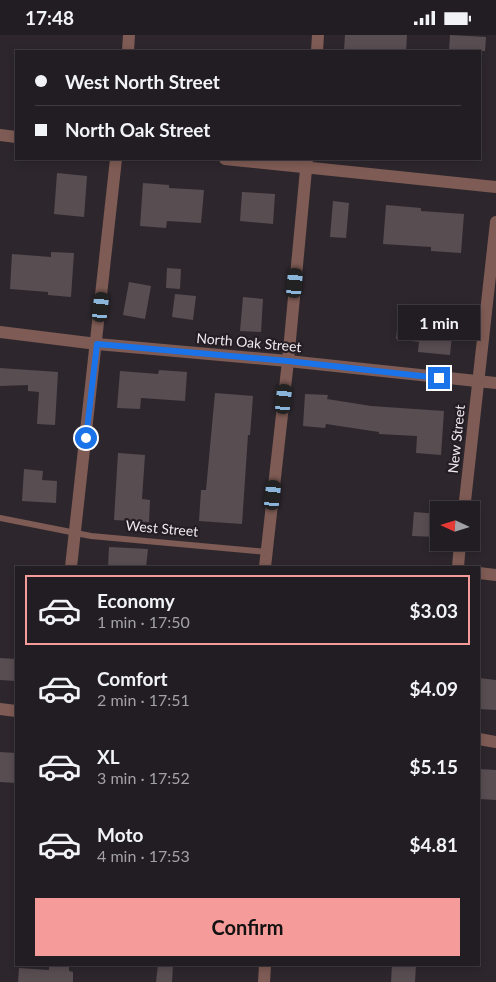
<!DOCTYPE html>
<meta charset="utf-8">
<style>
:root{--surface:#221d22;--page:#2e2a2f;--text:#f1f3f6;--muted:#a2a2a5;--line:#3f3b40;--accent:#f59b99}
body{margin:0;font-family:Lato,sans-serif;background:var(--page);color:var(--text);height:100vh;display:flex;flex-direction:column;font-size:19px;white-space:nowrap}
*{box-sizing:border-box;margin:0}
p{font-size:16px;color:var(--muted)}
.icon{flex:none;width:28px;height:28px;fill:none;stroke:currentColor;stroke-width:2;stroke-linecap:round;stroke-linejoin:round}
.map{position:relative;flex:1;overflow:hidden}
.details{position:absolute;left:15px;top:531px;width:465px;height:400px;display:flex;flex-direction:column;background:var(--surface);border-radius:0px;box-shadow:0 2px 8px #0003,0 0 0 1px var(--line)}
.details>*{flex:none}
.guide{position:absolute;left:15px;top:15px;width:466px;height:110px;border-radius:0px;box-shadow:0 2px 8px #0003,0 0 0 1px var(--line);display:grid;align-content:center;height:110px;padding:0 20px;background:var(--surface)}
.needle{width:32px;rotate:274deg}
.buttons{position:absolute;left:430px;top:466px;display:grid;gap:10px}
.buttons a{display:grid;place-items:center;width:50px;height:50px;border-radius:0px;background:var(--surface);box-shadow:0 2px 8px #0003,0 0 0 1px var(--line);font-size:25px}
.end{position:absolute;width:22px;height:22px;margin:-11px;border:6px solid #1a73e8;background:#fff;box-shadow:0 0 0 2px #fff}
.from{border-radius:50%}
.bubble{position:absolute;height:35px;border-radius:0px;background:var(--surface);box-shadow:0 2px 8px #0003,0 0 0 1px var(--line);font-size:16px;font-weight:700;line-height:35px;text-align:center}
.car{position:absolute;width:15px;height:30px;margin:-15px -8px;border-radius:6px;box-shadow:0 0 4px 1px #0007;background:linear-gradient(#222 24%,#8ab4d8 0 40%,#222 0 76%,#8ab4d8 0 86%,#222 0)}
.guide b{display:flex;align-items:center;gap:18px;height:48px;font-size:19px}
.guide b+b{border-top:1px solid var(--line)}
.guide i{width:12px;height:12px;background:var(--text)}
ul{padding:9px 0 0;list-style:none}
li{display:flex;align-items:center;gap:15px;height:70px;margin:0 10px 8px;padding:0 10px;border:2px solid transparent;border-radius:0px}
li div{flex:1}
li b{display:block;font-size:19px}
li em{font-style:normal;font-weight:700}
li.selected{border-color:var(--accent)}
li>.icon{width:45px;height:45px;stroke-width:1.5}
.primary-button{display:flex;gap:10px;margin-top:auto;padding:10px 20px}
.primary-button a{flex:1;height:58px;border-radius:0px;background:var(--accent);color:#111;font-size:20px;font-weight:700;line-height:58px;text-align:center}
.status{display:flex;justify-content:space-between;align-items:center;height:35px;padding:0 25px;background:var(--surface);direction:ltr}
.status svg{height:14px;fill:currentColor}
.map>svg:first-child{display:block}
.building{fill:#584d51}
.lines{fill:none;stroke-linecap:round;stroke-linejoin:round}
.lane{stroke:#7e5b54;stroke-width:6}
.street{stroke:#7e5b54;stroke-width:12}
.route{stroke:#1a73e8;stroke-width:6}
.labels{text-anchor:middle;dominant-baseline:central;stroke-width:4.5;stroke-linejoin:round;paint-order:stroke}
.street-label{font-size:14px;fill:#efeaef;stroke:#241d23}
</style>
<div class="status"><b>17:48</b><svg viewBox="0 0 49 12"><path d="M0 12V9h3v3zM5 12V6h3v6zM10 12V3h3v9zM15 12V0h3v12zM26 1h20v11H26zM47 4h2v5h-2z"/></svg></div>
<div class="map">
<svg width="496" height="947" viewBox="0 0 496 947">
<rect width="100%" height="100%" fill="#2d272d"/>
<g class="building">
<path d="M345 0H407L406 16 344 15Z"/>
<path d="M450 0 486 2 485 16H449Z"/>
<path d="M57 138 87 141 84 182 54 179Z"/>
<path d="M143 148 169 150V153L204 155 201 188 167 186 166 193 140 191Z"/>
<path d="M242 157 275 159 273 189 240 186Z"/>
<path d="M333 166 349 168 346 203 330 202Z"/>
<path d="M386 170 421 173V176L464 179 461 218 431 216V212L383 209Z"/>
<path d="M51 217 74 218 71 262 48 260V257L10 254 12 219 51 222Z"/>
<path d="M167 233 181 234 180 254 166 253Z"/>
<path d="M129 247 151 251 145 284 123 280Z"/>
<path d="M175 259 196 261 193 285 172 282Z"/>
<path d="M243 262 263 264 261 297 240 296Z"/>
<path d="M398 285 453 290 450 320 418 317 419 307 396 304Z"/>
<path d="M0 333 58 337 55 390 37 389 39 357 28 356V350L0 351Z"/>
<path d="M159 335 187 337 185 366 141 363 140 374 117 373 120 336 158 339Z"/>
<path d="M215 358 253 361 250 400H248L242 489 199 486 201 455H206Z"/>
<path d="M305 359 328 360 327 364 371 371 444 376 441 420 416 418 417 401 379 399V397L326 389 325 393 303 391Z"/>
<path d="M118 418 145 420 142 464 150 465 149 487 114 485Z"/>
<path d="M24 434 43 436 42 445 57 446 56 468 22 466Z"/>
<path d="M414 477 439 479 438 502 412 501Z"/>
<path d="M109 512 148 514 146 532H108Z"/>
<path d="M0 623 16 624V646L0 645Z"/>
<path d="M479 643 496 645V675L479 674Z"/>
<path d="M0 717 16 718V748L0 747Z"/>
<path d="M479 734 496 735V765L479 764Z"/>
<path d="M49 930H69V936L73 937V947H18L19 933 49 935Z"/>
<path d="M158 930H173L172 947H156Z"/>
<path d="M392 930H416L415 947H391Z"/>
</g>
<g class="lines">
<path class="lane" d="M0 483 91 501 267 517"/>
<g class="street">
<path d="M128 16 129 0"/>
<path d="M317 16 318 0"/>
<path d="M0 100 16 102"/>
<path d="M225 124 496 152"/>
<path d="M0 297 97 309 288 326 496 348"/>
<path d="M464 475 496 187"/>
<path d="M71 532 116 124"/>
<path d="M265 532 288 326 307 124"/>
<path d="M458 532 460 508"/>
<path d="M479 538 496 540"/>
<path d="M0 674 16 676"/>
<path d="M479 704 496 707"/>
<path d="M264 947 265 930"/>
</g>
</g>
<g class="lines">
<path class="route" d="M86 403 97 309 288 326 439 343"/>
</g>
<g class="labels">
<g class="street-label">
<text transform="translate(249 307) rotate(5)">North Oak Street</text>
<text transform="translate(456 404) rotate(-84)">New Street</text>
<text transform="translate(162 493) rotate(5)">West Street</text>
</g>
</g>
</svg>
<div class="buttons">
<a><svg class="needle" viewBox="-14 -14 28 28"><path d="M0-13l5 13h-10z" fill="#e53935"/><path d="M0 13l5-13h-10z" fill="#a2a2a5"/></svg></a>
</div>
<i class="end from" style="left:86px;top:403px"></i>
<i class="end" style="left:439px;top:343px"></i>
<div class="bubble" style="left:398px;top:270px;width:82px">1 min</div>
<i class="car" style="left:295px;top:248px;rotate:5deg"></i>
<i class="car" style="left:101px;top:272px;rotate:6deg"></i>
<i class="car" style="left:284px;top:364px;rotate:6deg"></i>
<i class="car" style="left:273px;top:460px;rotate:6deg"></i>
<div class="guide">
<b><i class="from"></i>West North Street</b>
<b><i></i>North Oak Street</b>
</div>
<section class="details">
<ul>
<li class="selected"><svg class="icon" aria-label="car" viewBox="0 0 24 24"><path d="M5 17H2v-5l4-1 3-4h7l3 4 3 1v5h-3M9 17h6M6 11h13"/><circle cx="7" cy="17" r="2"/><circle cx="17" cy="17" r="2"/></svg><div><b>Economy</b><p>1 min · 17:50</p></div><em>$3.03</em></li>
<li><svg class="icon" aria-label="car" viewBox="0 0 24 24"><path d="M5 17H2v-5l4-1 3-4h7l3 4 3 1v5h-3M9 17h6M6 11h13"/><circle cx="7" cy="17" r="2"/><circle cx="17" cy="17" r="2"/></svg><div><b>Comfort</b><p>2 min · 17:51</p></div><em>$4.09</em></li>
<li><svg class="icon" aria-label="car" viewBox="0 0 24 24"><path d="M5 17H2v-5l4-1 3-4h7l3 4 3 1v5h-3M9 17h6M6 11h13"/><circle cx="7" cy="17" r="2"/><circle cx="17" cy="17" r="2"/></svg><div><b>XL</b><p>3 min · 17:52</p></div><em>$5.15</em></li>
<li><svg class="icon" aria-label="car" viewBox="0 0 24 24"><path d="M5 17H2v-5l4-1 3-4h7l3 4 3 1v5h-3M9 17h6M6 11h13"/><circle cx="7" cy="17" r="2"/><circle cx="17" cy="17" r="2"/></svg><div><b>Moto</b><p>4 min · 17:53</p></div><em>$4.81</em></li>
</ul>
<div class="primary-button"><a>Confirm</a></div>
</section>
</div>
